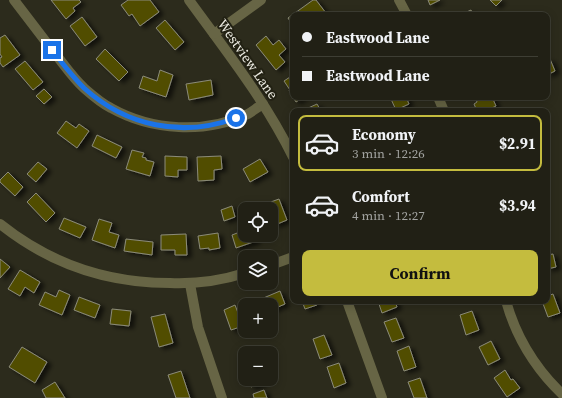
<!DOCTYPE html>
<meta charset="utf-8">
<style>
:root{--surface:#212015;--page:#29281e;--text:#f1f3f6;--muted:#a2a3a0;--line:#3e3e34;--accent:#c4bc3e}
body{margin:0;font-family:"Source Serif 4",serif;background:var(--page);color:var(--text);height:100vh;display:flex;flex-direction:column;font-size:15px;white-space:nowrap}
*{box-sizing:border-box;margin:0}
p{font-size:13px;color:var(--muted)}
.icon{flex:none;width:22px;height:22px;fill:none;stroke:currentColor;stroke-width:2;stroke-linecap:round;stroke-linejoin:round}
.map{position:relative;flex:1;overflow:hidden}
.details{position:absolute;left:290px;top:108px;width:260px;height:196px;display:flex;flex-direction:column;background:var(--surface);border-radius:8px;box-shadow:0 2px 10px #0003,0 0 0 1px var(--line)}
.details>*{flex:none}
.guide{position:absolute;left:290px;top:12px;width:260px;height:88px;border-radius:8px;box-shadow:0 2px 10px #0003,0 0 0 1px var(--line);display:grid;align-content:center;height:88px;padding:0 12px;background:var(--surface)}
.tools{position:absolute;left:238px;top:202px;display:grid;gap:8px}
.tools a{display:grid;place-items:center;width:40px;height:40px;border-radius:8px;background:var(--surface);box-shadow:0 2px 10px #0003,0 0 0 1px var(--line);font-size:20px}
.end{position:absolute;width:18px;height:18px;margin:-9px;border:5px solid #1a73e8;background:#fff;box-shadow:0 0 0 2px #fff}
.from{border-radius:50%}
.guide b{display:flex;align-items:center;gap:14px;height:38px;font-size:15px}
.guide b+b{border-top:1px solid var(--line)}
.guide i{width:10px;height:10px;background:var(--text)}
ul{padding:7px 0 0;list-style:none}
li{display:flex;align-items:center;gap:12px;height:56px;margin:0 8px 6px;padding:0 4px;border:2px solid transparent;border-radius:8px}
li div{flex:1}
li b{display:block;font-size:15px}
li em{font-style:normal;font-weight:700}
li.active{border-color:var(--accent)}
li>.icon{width:36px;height:36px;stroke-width:1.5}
.action{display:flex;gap:8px;margin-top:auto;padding:8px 12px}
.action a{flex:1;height:46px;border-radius:8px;background:var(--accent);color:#111;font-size:16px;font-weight:700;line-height:46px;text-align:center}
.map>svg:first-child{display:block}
.building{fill:#514d06;stroke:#8b8b79;filter:url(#shadow)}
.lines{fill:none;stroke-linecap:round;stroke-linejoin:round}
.street{stroke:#676545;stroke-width:10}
.route{stroke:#1a73e8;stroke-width:5}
.labels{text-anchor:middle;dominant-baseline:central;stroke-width:4;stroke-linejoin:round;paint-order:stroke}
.street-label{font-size:14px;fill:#ebeae1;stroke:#222113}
</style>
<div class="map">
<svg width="562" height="398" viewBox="0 0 562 398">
<defs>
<filter id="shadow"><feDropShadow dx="4.5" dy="2.5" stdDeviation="2" flood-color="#0009"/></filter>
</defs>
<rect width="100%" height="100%" fill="#2c2b1c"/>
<g class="building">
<path d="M51 0H79L81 2 73 8 75 11 66 19Z"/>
<path d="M128 0H150L159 12 140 26 132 14 129 16 121 5Z"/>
<path d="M313 0H316L326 13 323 15H317L316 13 313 15H293V26L288 18Z"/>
<path d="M428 0H440L430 5Z"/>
<path d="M490 0H502L496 6Z"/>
<path d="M471 10 473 15H460Z"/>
<path d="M82 17 97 37 85 46 70 26Z"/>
<path d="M165 20 184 42 175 50 156 28Z"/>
<path d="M5 35 20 55 3 67 0 63V58L2 57 0 54V38Z"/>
<path d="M266 36 273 45 279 40 286 49 279 55 285 62 276 70 256 45Z"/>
<path d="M105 49 128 72 119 81 96 59Z"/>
<path d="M550 59 555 71 547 75V60Z"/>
<path d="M25 61 43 82 33 90 15 69Z"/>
<path d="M160 70 173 75 166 97 139 88 143 76 157 81Z"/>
<path d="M293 75V97L289 90H290L284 81Z"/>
<path d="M211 80 213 95 189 100 186 84Z"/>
<path d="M44 89 52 97 44 104 36 96Z"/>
<path d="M293 97H304L296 102Z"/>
<path d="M390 97H406L409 104 396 110Z"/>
<path d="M478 97H492L496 106 486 111H477L474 104 477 102 476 99Z"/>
<path d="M317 104 321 111H307L306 109Z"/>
<path d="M66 121 76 128 79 124 89 131 77 148 57 133Z"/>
<path d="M97 135 122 147 116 158 92 146Z"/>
<path d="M132 150 144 153 142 157 146 158V160L154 162 150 176 126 169Z"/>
<path d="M165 156 187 157V170H178V177L165 176Z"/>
<path d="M221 156 222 169 214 170V180L198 181 197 157Z"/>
<path d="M260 159 268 172 250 182 243 169Z"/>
<path d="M38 162 47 169 36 182 27 174Z"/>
<path d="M8 172 23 187 15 196 0 182V180Z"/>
<path d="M36 193 55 213 46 222 27 202Z"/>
<path d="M279 199 287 220 275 225 271 216V209H258L257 207Z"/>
<path d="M232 206 235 217 224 221 221 210Z"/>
<path d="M64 218 86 227 80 238 59 229Z"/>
<path d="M99 219 112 223 109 232 119 235 115 248 92 240Z"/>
<path d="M245 230V235H254L256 241 236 248 232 235Z"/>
<path d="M218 233 220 248 209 250V248L200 249 198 236Z"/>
<path d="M186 234 187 255H175V250H161V235Z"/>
<path d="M126 239 153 242 152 255 124 251Z"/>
<path d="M553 254 556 267 547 269V255Z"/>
<path d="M0 259 10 267 0 278Z"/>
<path d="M20 270 40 282 34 293 25 287 20 296 8 289Z"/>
<path d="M59 290 70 295 62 315 39 305 45 292 56 297Z"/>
<path d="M280 291 285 304 271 310V305H255L254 302Z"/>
<path d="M553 294 560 313 548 317 542 301H547V296Z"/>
<path d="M79 297 100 305 95 318 74 310Z"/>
<path d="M302 301H316L317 305 305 309Z"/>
<path d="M378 301H395L397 307 382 313Z"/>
<path d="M235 305 243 326 231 330 224 310Z"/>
<path d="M112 309 131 311 129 326 110 324Z"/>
<path d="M472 311 479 330 466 335 460 315Z"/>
<path d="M165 314 173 343 159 347 151 317Z"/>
<path d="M396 318 404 338 392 342 384 322Z"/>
<path d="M324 335 332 355 320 359 313 339Z"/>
<path d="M491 341 500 359 488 365 479 347Z"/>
<path d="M409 346 416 367 404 371 397 351Z"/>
<path d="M22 347 47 362 35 383 9 367Z"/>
<path d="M339 363 346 383 334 388 327 367Z"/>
<path d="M505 370 511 380 513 379 520 388 507 397 494 378Z"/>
<path d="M181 371 190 398H176L168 375Z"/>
<path d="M420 378 427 398H414L408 382Z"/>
<path d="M248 379H262L263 383 251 387Z"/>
<path d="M55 382 65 398H46L42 390Z"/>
<path d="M264 390 267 398H254L253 394Z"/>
</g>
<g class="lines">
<g class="street">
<path d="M14 0C27 17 40 34 53 51 63 63 72 77 84 88 92 95 101 103 111 108 152 131 205 134 248 114 253 111 258 107 263 104"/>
<path d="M189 0C226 51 265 100 293 157"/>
<path d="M399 0 407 15"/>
<path d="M214 34 261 0"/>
<path d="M438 97 444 111"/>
<path d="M0 224C50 264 106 283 170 283 195 284 220 281 245 273"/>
<path d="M271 265 293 257"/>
<path d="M190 284 198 327 222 398"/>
<path d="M347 301 382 398"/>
<path d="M506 301C516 337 535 368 562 394"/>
</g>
</g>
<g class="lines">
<path class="route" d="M52 50C62 63 72 76 84 88 126 126 182 138 236 118"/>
</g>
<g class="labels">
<g class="street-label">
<text transform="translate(248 59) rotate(55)">Westview Lane</text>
</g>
</g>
</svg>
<div class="tools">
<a><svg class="icon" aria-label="locate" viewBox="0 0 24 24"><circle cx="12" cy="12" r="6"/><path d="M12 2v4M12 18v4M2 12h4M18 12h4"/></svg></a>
<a><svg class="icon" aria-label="layers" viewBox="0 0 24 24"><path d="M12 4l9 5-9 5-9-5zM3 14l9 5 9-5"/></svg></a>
<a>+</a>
<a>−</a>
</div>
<i class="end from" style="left:236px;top:118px"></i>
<i class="end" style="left:52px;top:50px"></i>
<div class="guide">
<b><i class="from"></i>Eastwood Lane</b>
<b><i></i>Eastwood Lane</b>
</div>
<section class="details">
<ul>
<li class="active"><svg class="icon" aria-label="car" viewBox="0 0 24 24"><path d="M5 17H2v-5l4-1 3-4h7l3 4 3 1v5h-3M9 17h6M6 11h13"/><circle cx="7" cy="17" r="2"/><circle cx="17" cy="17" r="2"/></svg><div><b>Economy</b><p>3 min · 12:26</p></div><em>$2.91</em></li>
<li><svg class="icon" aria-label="car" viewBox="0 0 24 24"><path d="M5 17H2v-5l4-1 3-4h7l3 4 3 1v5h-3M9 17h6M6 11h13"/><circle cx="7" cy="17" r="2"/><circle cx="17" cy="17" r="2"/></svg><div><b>Comfort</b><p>4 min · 12:27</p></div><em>$3.94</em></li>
</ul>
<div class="action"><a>Confirm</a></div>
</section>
</div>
